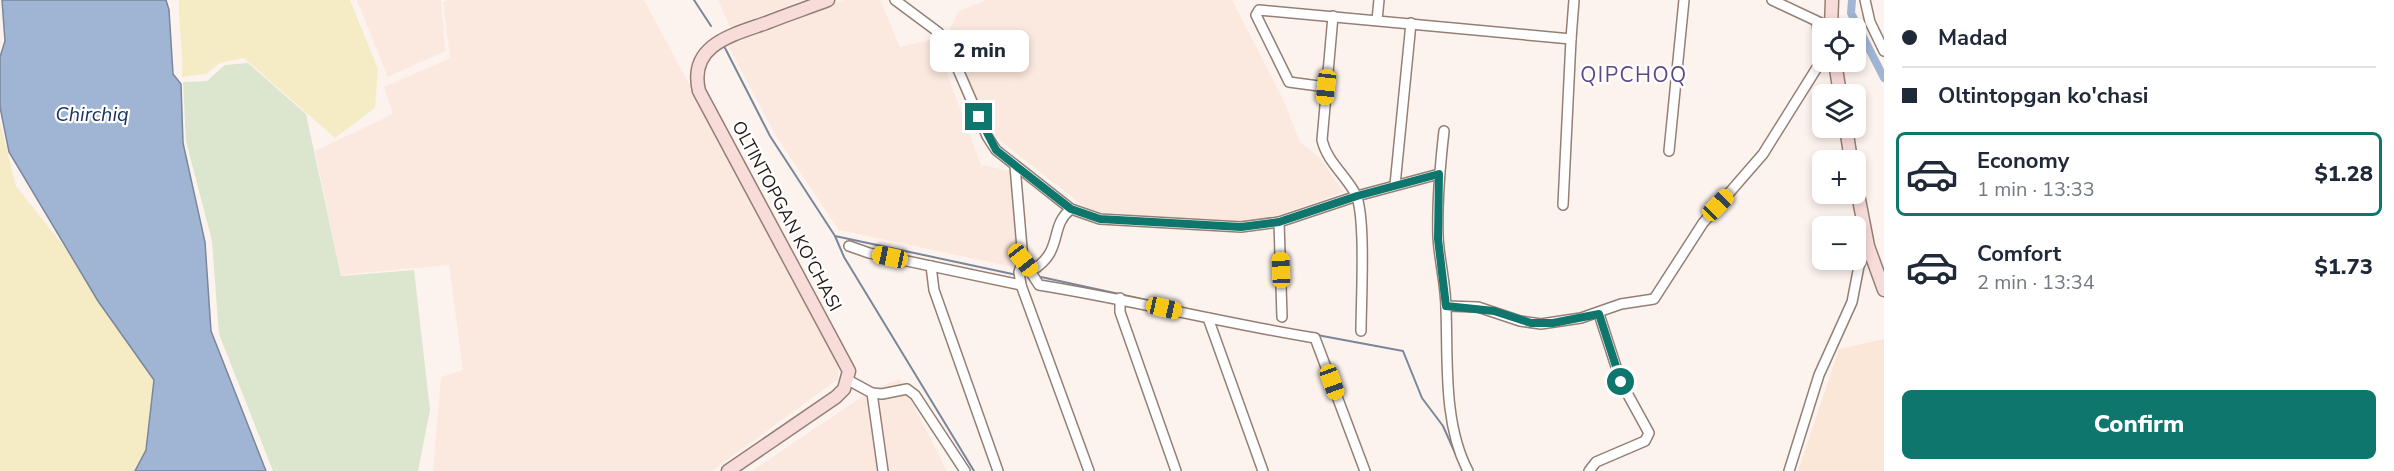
<!DOCTYPE html>
<meta charset="utf-8">
<style>
:root{--surface:#fff;--page:#f6f6f7;--text:#1f2937;--muted:#747a83;--line:#e0e1e3;--accent:#0f766e}
body{margin:0;font-family:"Nunito Sans",sans-serif;background:var(--page);color:var(--text);height:100vh;display:flex;flex-direction:column;font-size:22px;white-space:nowrap}
*{box-sizing:border-box;margin:0}
p{font-size:20px;color:var(--muted)}
.icon{flex:none;width:33px;height:33px;fill:none;stroke:currentColor;stroke-width:2;stroke-linecap:round;stroke-linejoin:round}
.map{position:relative;flex:1;overflow:hidden}
.panel{display:flex;flex-direction:column;background:var(--surface);width:510px}
.panel>*{flex:none}
.hud{display:grid;align-content:center;height:132px;padding:0 18px;background:var(--surface)}
.fabs{position:absolute;left:1812px;top:18px;display:grid;gap:12px}
.fabs a{display:grid;place-items:center;width:54px;height:54px;border-radius:9px;background:var(--surface);box-shadow:0 3px 9px #0003;font-size:30px}
.end{position:absolute;width:27px;height:27px;margin:-14px;border:8px solid #0f766e;background:#fff;box-shadow:0 0 0 3px #fff}
.from{border-radius:50%}
.bubble{position:absolute;height:42px;border-radius:9px;background:var(--surface);box-shadow:0 3px 9px #0003;font-size:20px;font-weight:800;line-height:42px;text-align:center}
.car{position:absolute;width:18px;height:36px;margin:-18px -9px;border-radius:8px;box-shadow:0 0 4px 2px #0007;background:linear-gradient(#f5c518 24%,#345 0 40%,#f5c518 0 76%,#345 0 86%,#f5c518 0)}
.hud b{display:flex;align-items:center;gap:21px;height:57px;font-size:22px}
.hud b+b{border-top:2px solid var(--line)}
.hud i{width:15px;height:15px;background:var(--text)}
ul{padding:0;list-style:none}
li{display:flex;align-items:center;gap:18px;height:84px;margin:0 12px 9px;padding:0 6px;border:3px solid transparent;border-radius:9px}
li div{flex:1}
li b{display:block;font-size:22px}
li em{font-style:normal;font-weight:800}
li.active{border-color:var(--accent)}
li>.icon{width:54px;height:54px;stroke-width:1.5}
.action{display:flex;gap:12px;margin-top:auto;padding:12px 18px}
.action a{flex:1;height:69px;border-radius:9px;background:var(--accent);color:#fff;font-size:24px;font-weight:800;line-height:69px;text-align:center}
main{display:flex;flex:1;min-height:0}
.map>svg:first-child{display:block}
.built{fill:#fbe8de}
.education{fill:#fbe7d8}
.green{fill:#dce5cd}
.sand{fill:#f5ecc6}
.water{fill:#a0b5d3;stroke:#7a869a;stroke-width:1.5}
.lines{fill:none;stroke-linecap:round;stroke-linejoin:round}
.stream{stroke:#7a869a;stroke-width:2}
.canal{stroke:#a0b5d3;stroke-width:8}
.street-casing{stroke:#947f74;stroke-width:12}
.secondary-casing{stroke:#947f74;stroke-width:15}
.street{stroke:#fff;stroke-width:9}
.secondary{stroke:#f8dcda;stroke-width:12}
.route{stroke:#0f766e;stroke-width:8}
.labels{text-anchor:middle;dominant-baseline:central;stroke-width:4.5;stroke-linejoin:round;paint-order:stroke}
.street-label{font-size:18px;fill:#221a16;stroke:#fff}
.water-label{font-size:20px;font-style:italic;fill:#17335c;stroke:#fff}
.quarter-label{font-size:21px;letter-spacing:1.5px;fill:#5d4886;stroke:#fff}
</style>
<main>
<div class="map">
<svg width="1884" height="471" viewBox="0 0 1884 471">
<rect width="100%" height="100%" fill="#fdf3ee"/>
<g class="built">
<path d="M357 0H441L445 51 388 77Z"/>
<path d="M448 0H644L838 362V379L712 471H433L441 377 463 370 449 265 341 275 315 151 393 114 384 87 450 58 443 2Z"/>
<path d="M718 0H803L730 27Z"/>
<path d="M844 0H880L900 47 934 39 981 165 1010 171 1018 268 839 230 776 136 727 43Z"/>
<path d="M986 0H1232L1283 99 1300 142 1321 159 1343 192 1270 218 1227 224 1090 211 993 135 948 33 958 12Z"/>
<path d="M900 379 947 471H752L872 390Z"/>
</g>
<path class="education" d="M1884 339V471H1798L1839 349Z"/>
<path class="green" d="M248 63 306 114 341 276 414 270 430 410 418 471H273L219 334 212 241 186 141 183 82 207 81 225 65Z"/>
<g class="sand">
<path d="M179 0H350L378 69 375 108 335 138 244 58 220 63 206 74 182 77C184 51 178 26 179 0Z"/>
<path d="M0 122 16 186 172 382 201 471H0Z"/>
</g>
<path class="water" d="M2 0H166L169 10 173 74 181 84 183 143 205 242 211 331 266 471H135L146 450 154 380 98 301 9 152 0 107V57L5 41Z"/>
<g class="lines">
<g class="stream">
<path d="M694 0 711 26"/>
<path d="M725 48 770 136 835 236 844 257 974 471"/>
<path d="M835 236 1017 275"/>
<path d="M1041 277 1188 309"/>
<path d="M1317 335 1403 351 1422 398 1443 426 1463 471"/>
</g>
<path class="canal" d="M1852 0 1851 13 1884 78"/>
<defs>
<g id="street">
<path d="M895 0 938 32 946 42 987 136 996 150 1071 209 1100 219 1241 227 1279 222 1357 196 1439 174"/>
<path d="M1772 0 1821 23"/>
<path d="M1865 0 1870 22 1884 51"/>
<path d="M1333 16 1322 140C1327 162 1346 175 1356 195 1366 217 1361 302 1361 331"/>
<path d="M1377 20 1379 0"/>
<path d="M1571 39 1574 0"/>
<path d="M1326 87 1289 82 1256 15 1259 10 1571 39 1563 205"/>
<path d="M1444 131C1440 166 1437 201 1438 236 1439 260 1446 284 1446 309 1448 361 1443 423 1468 471"/>
<path d="M1669 151 1684 0"/>
<path d="M1015 166 1023 260 1019 272 1021 285 1089 471"/>
<path d="M1395 185 1411 23"/>
<path d="M1279 222 1282 317"/>
<path d="M849 246 869 253 1021 285"/>
<path d="M1023 260 1039 285C1132 300 1223 323 1315 338L1365 471"/>
<path d="M931 266 934 290 998 471"/>
<path d="M1031 271C1065 251 1048 227 1071 209"/>
<path d="M1120 298V312L1176 471"/>
<path d="M1446 306 1478 307 1520 321 1541 324 1581 318 1621 304 1654 299 1703 223 1763 154 1818 66 1820 51 1817 22"/>
<path d="M1208 318 1263 471"/>
<path d="M848 380 872 393 883 471"/>
<path d="M872 393 882 394 907 389 915 395 965 471"/>
<path d="M1589 471 1596 462 1645 441 1649 433 1621 382 1599 314"/>
<path d="M1789 471 1819 375 1852 302 1859 266 1868 246"/>
</g>
<g id="secondary">
<path d="M1831 28 1832 0"/>
<path d="M1835 62 1840 94"/>
<path d="M1846 128 1851 160"/>
<path d="M1856 184 1868 246 1884 290"/>
<path d="M728 471 836 397 844 389 849 371 699 91C688 45 732 35 766 23 786 15 807 8 828 0"/>
</g>
</defs>
<use href="#street" class="street-casing"/>
<use href="#secondary" class="secondary-casing"/>
<use href="#street" class="street"/>
<use href="#secondary" class="secondary"/>
</g>
<g class="lines">
<path class="route" d="M979 117 996 150 1016 166 1071 209 1100 219 1241 227 1279 222 1357 196 1439 174 1438 239 1446 306 1494 311 1531 323H1553L1599 314 1621 382"/>
</g>
<g class="labels">
<g class="street-label">
<text transform="translate(787 216) rotate(62)">OLTINTOPGAN KO'CHASI</text>
</g>
<g class="water-label">
<text x="92" y="114">Chirchiq</text>
</g>
<g class="quarter-label">
<text x="1634" y="75">QIPCHOQ</text>
</g>
</g>
</svg>
<div class="fabs">
<a><svg class="icon" aria-label="locate" viewBox="0 0 24 24"><circle cx="12" cy="12" r="6"/><path d="M12 2v4M12 18v4M2 12h4M18 12h4"/></svg></a>
<a><svg class="icon" aria-label="layers" viewBox="0 0 24 24"><path d="M12 4l9 5-9 5-9-5zM3 14l9 5 9-5"/></svg></a>
<a>+</a>
<a>−</a>
</div>
<i class="end from" style="left:1621px;top:382px"></i>
<i class="end" style="left:979px;top:117px"></i>
<div class="bubble" style="left:930px;top:30px;width:99px">2 min</div>
<i class="car" style="left:1326px;top:87px;rotate:186deg"></i>
<i class="car" style="left:1718px;top:205px;rotate:44deg"></i>
<i class="car" style="left:890px;top:257px;rotate:282deg"></i>
<i class="car" style="left:1023px;top:260px;rotate:142deg"></i>
<i class="car" style="left:1281px;top:270px;rotate:358deg"></i>
<i class="car" style="left:1164px;top:308px;rotate:103deg"></i>
<i class="car" style="left:1332px;top:382px;rotate:160deg"></i>
</div>
<section class="panel">
<div class="hud">
<b><i class="from"></i>Madad</b>
<b><i></i>Oltintopgan ko'chasi</b>
</div>
<ul>
<li class="active"><svg class="icon" aria-label="car" viewBox="0 0 24 24"><path d="M5 17H2v-5l4-1 3-4h7l3 4 3 1v5h-3M9 17h6M6 11h13"/><circle cx="7" cy="17" r="2"/><circle cx="17" cy="17" r="2"/></svg><div><b>Economy</b><p>1 min · 13:33</p></div><em>$1.28</em></li>
<li><svg class="icon" aria-label="car" viewBox="0 0 24 24"><path d="M5 17H2v-5l4-1 3-4h7l3 4 3 1v5h-3M9 17h6M6 11h13"/><circle cx="7" cy="17" r="2"/><circle cx="17" cy="17" r="2"/></svg><div><b>Comfort</b><p>2 min · 13:34</p></div><em>$1.73</em></li>
</ul>
<div class="action"><a>Confirm</a></div>
</section>
</main>
